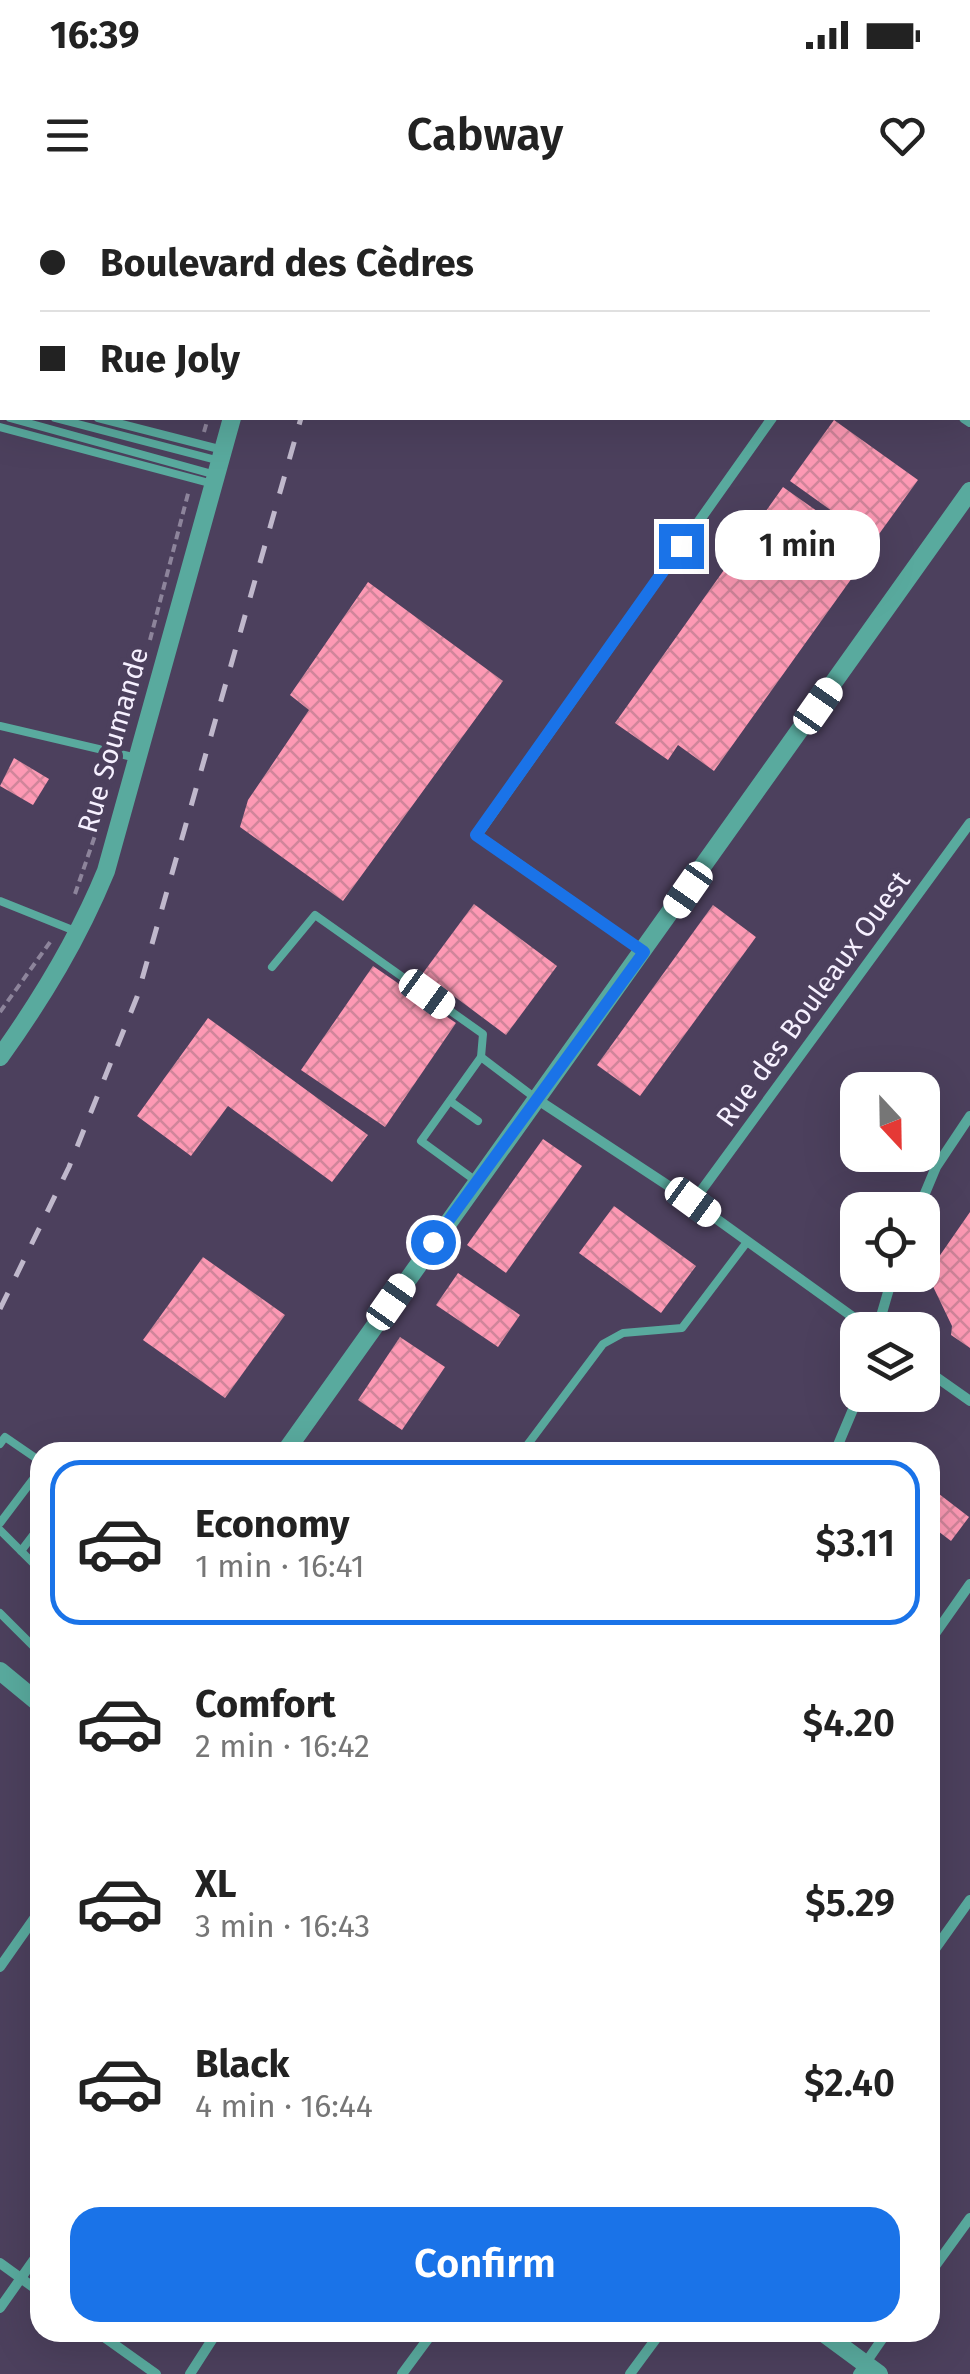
<!DOCTYPE html>
<meta charset="utf-8">
<style>
:root{--surface:#fff;--page:#f2f2f2;--text:#222;--muted:#767676;--line:#e0e0e0;--accent:#1a73e8}
body{margin:0;font-family:"Fira Sans",sans-serif;background:var(--page);color:var(--text);height:100vh;display:flex;flex-direction:column;font-size:38px;white-space:nowrap}
*{box-sizing:border-box;margin:0}
p{font-size:32px;color:var(--muted)}
.icon{flex:none;width:55px;height:55px;fill:none;stroke:currentColor;stroke-width:2;stroke-linecap:round;stroke-linejoin:round}
.map{position:relative;flex:1;overflow:hidden}
.sheet{position:absolute;left:30px;top:1242px;width:910px;height:900px;display:flex;flex-direction:column;background:var(--surface);border-radius:30px;box-shadow:0 10px 40px #0002}
.sheet>*{flex:none}
.hud{position:absolute;left:0px;top:0px;width:970px;height:220px;box-shadow:0 10px 40px #0002;display:grid;align-content:center;height:220px;padding:0 40px;background:var(--surface)}
.needle{width:65px;rotate:158deg}
.controls{position:absolute;left:840px;top:872px;display:grid;gap:20px}
.controls a{display:grid;place-items:center;width:100px;height:100px;border-radius:20px;background:var(--surface);box-shadow:0 10px 40px #0002;font-size:50px}
.end{position:absolute;width:45px;height:45px;margin:-22px;border:12px solid #1a73e8;background:#fff;box-shadow:0 0 0 5px #fff}
.from{border-radius:50%}
.bubble{position:absolute;height:70px;border-radius:30px;background:var(--surface);box-shadow:0 10px 40px #0002;font-size:32px;font-weight:600;line-height:70px;text-align:center}
.car{position:absolute;width:30px;height:60px;margin:-30px -15px;border-radius:12px;box-shadow:0 0 8px 2px #0007;background:linear-gradient(#fff 24%,#345 0 40%,#fff 0 76%,#345 0 86%,#fff 0)}
.hud b{display:flex;align-items:center;gap:35px;height:95px;font-size:38px}
.hud b+b{border-top:2px solid var(--line)}
.hud i{width:25px;height:25px;background:var(--text)}
ul{padding:18px 0 0;list-style:none}
li{display:flex;align-items:center;gap:30px;height:165px;margin:0 20px 15px;padding:0 20px;border:5px solid transparent;border-radius:30px}
li div{flex:1}
li b{display:block;font-size:38px}
li em{font-style:normal;font-weight:600}
li.active{border-color:var(--accent)}
li>.icon{width:90px;height:90px;stroke-width:1.5}
.action{display:flex;gap:20px;margin-top:auto;padding:20px 40px}
.action a{flex:1;height:115px;border-radius:30px;background:var(--accent);color:#fff;font-size:40px;font-weight:600;line-height:115px;text-align:center}
.status{display:flex;justify-content:space-between;align-items:center;height:70px;padding:0 50px;background:var(--surface);direction:ltr}
.status svg{height:28px;fill:currentColor}
header{display:flex;justify-content:space-between;align-items:center;height:130px;padding:0 40px;background:var(--surface);font-size:45px;font-weight:600}
.map>svg:first-child{display:block}
.building{fill:url(#building-cross-hatch)}
.lines{fill:none;stroke-linecap:round;stroke-linejoin:round}
.path{stroke:#8d849b;stroke-width:4;stroke-dasharray:8 5;stroke-linecap:butt}
.service{stroke:#59aa9e;stroke-width:8}
.minor{stroke:#59aa9e;stroke-width:10}
.tertiary{stroke:#59aa9e;stroke-width:18}
.rail{stroke:#c0b8cc;stroke-width:5;stroke-dasharray:18 18;stroke-linecap:butt}
.route{stroke:#1a73e8;stroke-width:12}
.labels{text-anchor:middle;dominant-baseline:central;stroke-width:10;stroke-linejoin:round;paint-order:stroke}
.street-label{font-size:28px;fill:#f6f0ff;stroke:#4c405d}
</style>
<div class="status"><b>16:39</b><svg viewBox="0 0 49 12"><path d="M0 12V9h3v3zM5 12V6h3v6zM10 12V3h3v9zM15 12V0h3v12zM26 1h20v11H26zM47 4h2v5h-2z"/></svg></div>
<header><svg class="icon" aria-label="menu" viewBox="0 0 24 24"><path d="M4 6h16M4 12h16M4 18h16"/></svg>Cabway<svg class="icon" aria-label="heart" viewBox="0 0 24 24"><path d="M12 20l-8-8c-3-5 5-10 8-4 3-6 11-1 8 4z"/></svg></header>
<div class="map">
<svg width="970" height="2174" viewBox="0 0 970 2174">
<defs>
<pattern id="building-cross-hatch" width="8" height="8" patternUnits="userSpaceOnUse" patternTransform="scale(2.5)"><rect width="8" height="8" fill="#fd99b4"/><path d="M0 0l8 8M0 8l8-8" fill="none" stroke="#d0859a"/></pattern>
</defs>
<rect width="100%" height="100%" fill="#4c405d"/>
<g class="building">
<path d="M834 220 918 280 874 341 790 281Z"/>
<path d="M783 287 872 350 714 571 678 545 668 560 615 523Z"/>
<path d="M368 382 503 481 343 701 240 627 248 600 309 510 290 495Z"/>
<path d="M14 558 49 579 33 605 0 586Z"/>
<path d="M474 704 557 766 506 835 423 773Z"/>
<path d="M713 705 756 737 640 896 597 865Z"/>
<path d="M373 766 456 823 385 927 301 870Z"/>
<path d="M208 818 368 935 332 982 228 906 191 956 137 916Z"/>
<path d="M543 939 582 966 506 1073 467 1045Z"/>
<path d="M614 1006 696 1066 661 1113 579 1053Z"/>
<path d="M970 1012V1148L951 1135 952 1126 927 1074Z"/>
<path d="M203 1057 285 1115 225 1198 143 1140Z"/>
<path d="M458 1073 520 1115 498 1147 436 1105Z"/>
<path d="M400 1137 445 1167 402 1230 358 1200Z"/>
<path d="M930 1287 969 1317 951 1341 930 1325Z"/>
</g>
<g class="lines">
<g class="path">
<path d="M264 2 265 0"/>
<path d="M204 232 208 218"/>
<path d="M150 440 189 290"/>
<path d="M75 694 101 618"/>
<path d="M0 812 53 738"/>
</g>
<g class="service">
<path d="M0 191 2 192"/>
<path d="M0 203 2 204"/>
<path d="M0 215H2"/>
<path d="M10 218 216 275"/>
<path d="M55 218 220 261"/>
<path d="M98 218 223 250"/>
<path d="M0 227 213 284"/>
<path d="M0 526 137 558"/>
<path d="M0 701 75 731"/>
<path d="M272 767 315 715 483 834 481 857"/>
<path d="M450 901 478 921"/>
<path d="M476 981 421 941 481 857 534 897"/>
<path d="M0 1244 5 1237 40 1261"/>
<path d="M522 1252 603 1144 623 1133 682 1128 747 1042"/>
<path d="M0 1323 40 1270"/>
<path d="M0 1330 40 1370"/>
<path d="M21 1351 40 1326"/>
<path d="M0 1413 40 1453"/>
</g>
<g class="minor">
<path d="M679 0 682 2"/>
<path d="M927 2 929 0"/>
<path d="M964 218 970 222"/>
<path d="M643 751 477 635 772 218"/>
<path d="M535 898 693 1002 871 1130"/>
<path d="M693 1002 970 623"/>
<path d="M918 1010 936 967 970 916"/>
<path d="M877 1130 893 1075"/>
<path d="M922 1167 970 1201"/>
<path d="M835 1252 859 1195"/>
<path d="M930 1441 970 1384"/>
<path d="M930 1756 970 1700"/>
<path d="M0 1767 40 1710"/>
<path d="M0 2063 40 2092"/>
<path d="M930 2073 970 2018"/>
<path d="M0 2108 40 2051"/>
<path d="M97 2132 156 2174"/>
<path d="M190 2174 217 2132"/>
<path d="M402 2174 433 2132"/>
<path d="M630 2174 661 2132"/>
<path d="M858 2174 887 2132"/>
</g>
<g class="tertiary">
<path d="M291 2 292 0"/>
<path d="M0 857C43 797 78 739 106 671L232 218"/>
<path d="M285 1252 970 291"/>
<path d="M0 1471 40 1504"/>
<path d="M822 2132 879 2174"/>
</g>
<g class="rail">
<path d="M344 2 345 0"/>
<path d="M0 1109 69 967 137 797 301 218"/>
</g>
</g>
<g class="lines">
<path class="route" d="M433 1042 644 752 476 635 681 346"/>
</g>
<g class="labels">
<g class="street-label">
<text transform="translate(113 540) rotate(-74)">Rue Soumande</text>
<text transform="translate(813 799) rotate(-54)">Rue des Bouleaux Ouest</text>
</g>
</g>
</svg>
<div class="controls">
<a><svg class="needle" viewBox="-14 -14 28 28"><path d="M0-13l5 13h-10z" fill="#e53935"/><path d="M0 13l5-13h-10z" fill="#767676"/></svg></a>
<a><svg class="icon" aria-label="locate" viewBox="0 0 24 24"><circle cx="12" cy="12" r="6"/><path d="M12 2v4M12 18v4M2 12h4M18 12h4"/></svg></a>
<a><svg class="icon" aria-label="layers" viewBox="0 0 24 24"><path d="M12 4l9 5-9 5-9-5zM3 14l9 5 9-5"/></svg></a>
</div>
<i class="end from" style="left:433px;top:1042px"></i>
<i class="end" style="left:681px;top:346px"></i>
<div class="bubble" style="left:715px;top:310px;width:165px">1 min</div>
<i class="car" style="left:818px;top:506px;rotate:35deg"></i>
<i class="car" style="left:688px;top:690px;rotate:215deg"></i>
<i class="car" style="left:427px;top:794px;rotate:126deg"></i>
<i class="car" style="left:693px;top:1002px;rotate:126deg"></i>
<i class="car" style="left:391px;top:1102px;rotate:35deg"></i>
<div class="hud">
<b><i class="from"></i>Boulevard des Cèdres</b>
<b><i></i>Rue Joly</b>
</div>
<section class="sheet">
<ul>
<li class="active"><svg class="icon" aria-label="car" viewBox="0 0 24 24"><path d="M5 17H2v-5l4-1 3-4h7l3 4 3 1v5h-3M9 17h6M6 11h13"/><circle cx="7" cy="17" r="2"/><circle cx="17" cy="17" r="2"/></svg><div><b>Economy</b><p>1 min · 16:41</p></div><em>$3.11</em></li>
<li><svg class="icon" aria-label="car" viewBox="0 0 24 24"><path d="M5 17H2v-5l4-1 3-4h7l3 4 3 1v5h-3M9 17h6M6 11h13"/><circle cx="7" cy="17" r="2"/><circle cx="17" cy="17" r="2"/></svg><div><b>Comfort</b><p>2 min · 16:42</p></div><em>$4.20</em></li>
<li><svg class="icon" aria-label="car" viewBox="0 0 24 24"><path d="M5 17H2v-5l4-1 3-4h7l3 4 3 1v5h-3M9 17h6M6 11h13"/><circle cx="7" cy="17" r="2"/><circle cx="17" cy="17" r="2"/></svg><div><b>XL</b><p>3 min · 16:43</p></div><em>$5.29</em></li>
<li><svg class="icon" aria-label="car" viewBox="0 0 24 24"><path d="M5 17H2v-5l4-1 3-4h7l3 4 3 1v5h-3M9 17h6M6 11h13"/><circle cx="7" cy="17" r="2"/><circle cx="17" cy="17" r="2"/></svg><div><b>Black</b><p>4 min · 16:44</p></div><em>$2.40</em></li>
</ul>
<div class="action"><a>Confirm</a></div>
</section>
</div>
